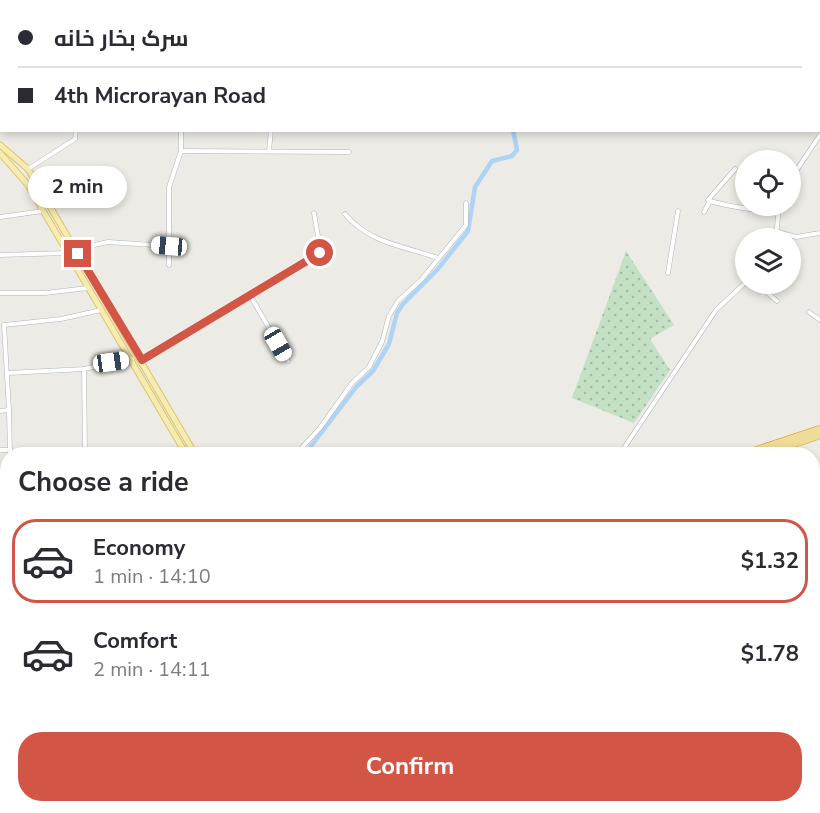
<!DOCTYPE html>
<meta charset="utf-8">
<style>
:root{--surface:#fff;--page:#f7f7f7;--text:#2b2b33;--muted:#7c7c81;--line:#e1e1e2;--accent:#d25545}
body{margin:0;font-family:"Nunito Sans",Cairo,sans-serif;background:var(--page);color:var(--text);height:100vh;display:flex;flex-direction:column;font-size:22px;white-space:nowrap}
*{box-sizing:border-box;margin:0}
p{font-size:20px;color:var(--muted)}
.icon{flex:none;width:33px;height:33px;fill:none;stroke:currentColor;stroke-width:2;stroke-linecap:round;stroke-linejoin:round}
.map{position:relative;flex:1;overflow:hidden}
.details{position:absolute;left:0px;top:447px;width:820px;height:366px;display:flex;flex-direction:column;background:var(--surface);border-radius:24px 24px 0 0;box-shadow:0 3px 9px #0003}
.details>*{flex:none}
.hud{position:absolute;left:0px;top:0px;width:820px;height:132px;box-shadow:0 3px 9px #0003;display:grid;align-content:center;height:132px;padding:0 18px;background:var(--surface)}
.buttons{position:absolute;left:735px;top:150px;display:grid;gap:12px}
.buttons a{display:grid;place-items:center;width:66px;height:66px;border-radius:50%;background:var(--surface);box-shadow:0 3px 9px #0003;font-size:30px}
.end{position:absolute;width:27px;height:27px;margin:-14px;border:8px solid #d25545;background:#fff;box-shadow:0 0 0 3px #fff}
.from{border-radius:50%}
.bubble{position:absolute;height:42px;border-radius:21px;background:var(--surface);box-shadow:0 3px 9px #0003;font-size:20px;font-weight:700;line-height:42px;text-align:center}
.car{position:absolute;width:18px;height:36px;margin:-18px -9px;border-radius:8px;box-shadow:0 0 4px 2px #0007;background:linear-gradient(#fff 24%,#345 0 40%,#fff 0 76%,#345 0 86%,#fff 0)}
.hud b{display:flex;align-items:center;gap:21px;height:57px;font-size:22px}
.hud b+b{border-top:2px solid var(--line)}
.hud i{width:15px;height:15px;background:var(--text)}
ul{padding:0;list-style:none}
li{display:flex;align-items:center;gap:18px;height:84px;margin:0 12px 9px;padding:0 6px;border:3px solid transparent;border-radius:24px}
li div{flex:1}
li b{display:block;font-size:22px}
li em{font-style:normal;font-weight:700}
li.current{border-color:var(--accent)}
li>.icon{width:54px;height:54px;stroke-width:1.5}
h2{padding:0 18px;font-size:27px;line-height:72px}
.cta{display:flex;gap:12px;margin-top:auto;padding:12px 18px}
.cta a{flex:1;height:69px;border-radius:24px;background:var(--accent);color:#fff;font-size:24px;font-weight:700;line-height:69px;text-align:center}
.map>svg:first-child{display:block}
.grass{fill:url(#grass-dots)}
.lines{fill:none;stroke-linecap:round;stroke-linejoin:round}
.canal{stroke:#aed3f4;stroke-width:4.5}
.street-casing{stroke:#b2b4b8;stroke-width:5}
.secondary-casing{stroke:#b1b3b7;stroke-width:7}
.primary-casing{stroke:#dfc36c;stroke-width:7}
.highway-casing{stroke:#d3a11e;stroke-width:8}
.street{stroke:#fff;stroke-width:4}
.secondary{stroke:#fff;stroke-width:5}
.primary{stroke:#f4ecb2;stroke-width:5}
.highway{stroke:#efdc99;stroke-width:7}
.route{stroke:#d25545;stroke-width:8}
</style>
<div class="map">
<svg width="820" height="813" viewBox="0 0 820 813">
<defs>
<pattern id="grass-dots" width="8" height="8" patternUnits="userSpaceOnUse" patternTransform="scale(1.5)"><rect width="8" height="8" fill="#c4e1c5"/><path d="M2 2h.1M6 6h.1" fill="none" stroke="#a2baa4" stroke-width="1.8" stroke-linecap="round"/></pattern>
</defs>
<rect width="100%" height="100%" fill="#edebe5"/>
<path class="grass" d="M626 251 674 325 650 339 670 370 634 423 572 398Z"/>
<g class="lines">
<g class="canal">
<path d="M618 2 619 0"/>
<path d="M305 454 357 386 373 371 389 344 397 313 403 304 437 270 468 231 475 187 492 161 512 156 517 150 513 130"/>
<path d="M0 672 8 661"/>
</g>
<defs>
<g id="street">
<path d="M132 0V2"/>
<path d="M265 0V2"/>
<path d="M284 0V2"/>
<path d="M309 0V2"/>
<path d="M333 0V2"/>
<path d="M361 0V2"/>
<path d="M0 20H2"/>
<path d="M0 75 2 76"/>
<path d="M819 121H820"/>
<path d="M181 151 349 152"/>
<path d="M269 151 271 130"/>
<path d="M28 169 75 139 76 130"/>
<path d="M790 180 820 135"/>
<path d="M710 201C733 208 755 209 778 214"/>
<path d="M704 212 710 201 708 200 735 169"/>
<path d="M345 214C369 243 403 246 438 258"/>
<path d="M0 217 43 211"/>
<path d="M778 232 796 237 820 233"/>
<path d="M776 238 779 206"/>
<path d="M75 249 108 242 169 246"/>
<path d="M0 255 68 253"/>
<path d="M169 265V187L181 151V130"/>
<path d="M668 273 678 211"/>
<path d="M757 284 777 301"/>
<path d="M0 293H45L88 288"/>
<path d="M250 295 288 361"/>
<path d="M809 312 820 320"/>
<path d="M142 360 318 256 320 248 314 213"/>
<path d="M84 369 85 454"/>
<path d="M8 373 84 369 132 359"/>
<path d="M9 410 10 454"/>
<path d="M0 411 9 410 4 325 61 319 101 310"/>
<path d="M0 450H10"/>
<path d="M296 454 320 428 352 383 369 367 382 342 389 316 398 301 421 280 466 225V203"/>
<path d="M620 454 716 310 746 282"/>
<path d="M0 517H8"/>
<path d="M0 586 8 584"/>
<path d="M813 714H820"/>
<path d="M813 763 820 762"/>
<path d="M501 806 506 813"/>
<path d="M733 812 777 806"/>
<path d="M813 813 820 806"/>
</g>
<g id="secondary">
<path d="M0 622 8 628"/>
<path d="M600 806 650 813"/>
<path d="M649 806 695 813"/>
</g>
<g id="primary">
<path d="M0 145 28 169 195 454"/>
<path d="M0 153 28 185 186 454"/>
</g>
<g id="highway">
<path d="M745 454 820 429"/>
<path d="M763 454 820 435"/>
<path d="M61 813 72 806"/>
<path d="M69 813 80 806"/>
</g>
</defs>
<use href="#street" class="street-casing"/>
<use href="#secondary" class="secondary-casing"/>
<use href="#primary" class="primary-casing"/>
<use href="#highway" class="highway-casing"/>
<use href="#street" class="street"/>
<use href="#secondary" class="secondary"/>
<use href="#primary" class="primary"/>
<use href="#highway" class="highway"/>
</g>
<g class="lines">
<path class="route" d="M78 254 142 360 320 253"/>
</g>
</svg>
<div class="buttons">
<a><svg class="icon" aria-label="locate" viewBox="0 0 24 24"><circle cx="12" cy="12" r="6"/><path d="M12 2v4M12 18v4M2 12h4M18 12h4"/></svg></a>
<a><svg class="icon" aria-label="layers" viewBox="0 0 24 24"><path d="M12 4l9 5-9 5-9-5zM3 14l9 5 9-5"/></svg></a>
</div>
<i class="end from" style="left:320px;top:253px"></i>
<i class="end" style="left:78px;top:254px"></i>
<div class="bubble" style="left:28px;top:166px;width:99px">2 min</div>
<i class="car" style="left:169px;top:246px;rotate:275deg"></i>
<i class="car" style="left:278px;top:344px;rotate:150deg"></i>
<i class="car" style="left:111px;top:362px;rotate:82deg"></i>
<div class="hud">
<b><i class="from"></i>سرک بخار خانه</b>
<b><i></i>4th Microrayan Road</b>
</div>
<section class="details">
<h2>Choose a ride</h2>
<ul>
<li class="current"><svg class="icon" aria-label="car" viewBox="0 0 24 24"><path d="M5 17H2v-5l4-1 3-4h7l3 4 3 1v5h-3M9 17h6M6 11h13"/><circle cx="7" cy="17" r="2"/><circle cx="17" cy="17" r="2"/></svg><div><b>Economy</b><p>1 min · 14:10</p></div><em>$1.32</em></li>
<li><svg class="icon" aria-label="car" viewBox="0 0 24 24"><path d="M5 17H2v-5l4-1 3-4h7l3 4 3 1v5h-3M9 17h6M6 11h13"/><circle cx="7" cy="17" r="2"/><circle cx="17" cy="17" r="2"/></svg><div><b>Comfort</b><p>2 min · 14:11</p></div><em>$1.78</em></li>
</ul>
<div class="cta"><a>Confirm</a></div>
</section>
</div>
